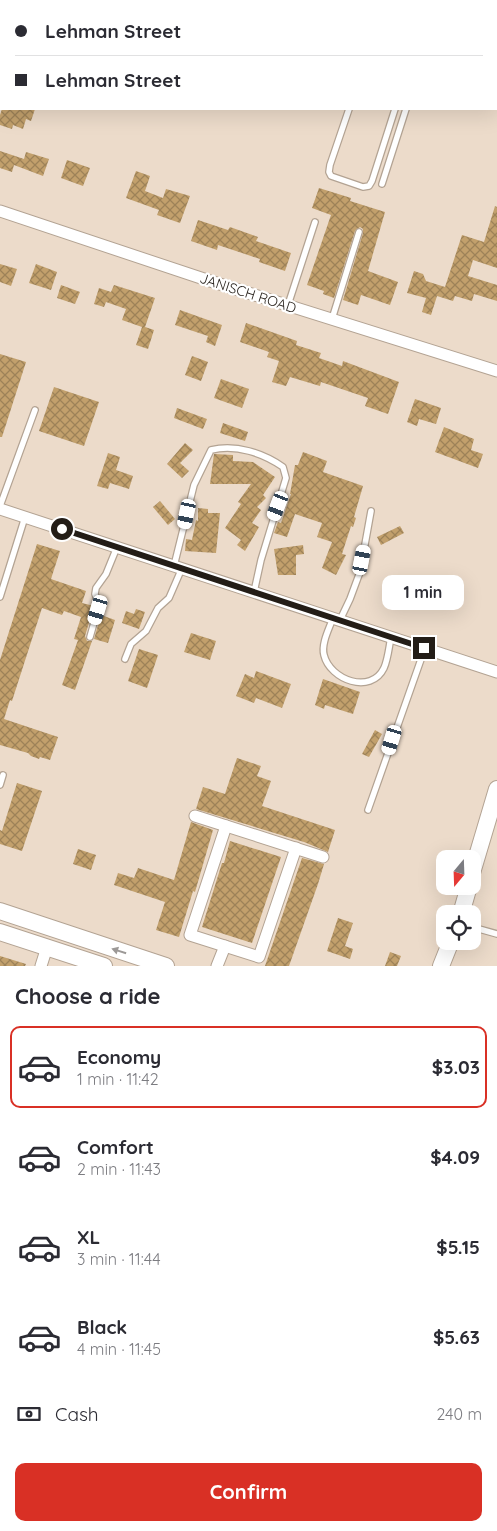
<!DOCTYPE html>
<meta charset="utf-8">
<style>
:root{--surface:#fff;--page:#f2f2f3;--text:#2b2b33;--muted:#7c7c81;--line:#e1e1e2;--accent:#d93025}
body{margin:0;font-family:Quicksand,sans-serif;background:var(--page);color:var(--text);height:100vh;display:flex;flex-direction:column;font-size:19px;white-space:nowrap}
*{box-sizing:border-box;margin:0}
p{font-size:16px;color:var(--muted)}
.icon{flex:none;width:28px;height:28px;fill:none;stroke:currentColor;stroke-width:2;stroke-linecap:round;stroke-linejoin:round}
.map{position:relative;height:966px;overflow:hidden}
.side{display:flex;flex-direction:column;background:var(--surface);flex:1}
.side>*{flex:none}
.banner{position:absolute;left:0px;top:0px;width:498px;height:110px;box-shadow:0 5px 20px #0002;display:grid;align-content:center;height:110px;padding:0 15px;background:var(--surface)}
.needle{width:32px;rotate:199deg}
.tools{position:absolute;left:436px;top:850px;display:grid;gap:10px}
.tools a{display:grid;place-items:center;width:45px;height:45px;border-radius:10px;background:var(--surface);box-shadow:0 5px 20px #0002;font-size:25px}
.end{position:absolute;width:22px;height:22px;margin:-11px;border:6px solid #231d17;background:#fff;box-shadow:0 0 0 2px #fff}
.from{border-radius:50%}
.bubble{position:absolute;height:35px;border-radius:10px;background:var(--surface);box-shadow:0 5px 20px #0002;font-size:16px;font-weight:700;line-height:35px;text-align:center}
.car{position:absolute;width:15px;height:30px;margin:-15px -8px;border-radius:6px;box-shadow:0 0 4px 1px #0007;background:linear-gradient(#fff 24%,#345 0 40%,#fff 0 76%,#345 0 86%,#fff 0)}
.banner b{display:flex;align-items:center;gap:18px;height:48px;font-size:19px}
.banner b+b{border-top:1px solid var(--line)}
.banner i{width:12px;height:12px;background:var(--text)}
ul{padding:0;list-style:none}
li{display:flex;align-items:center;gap:15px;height:82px;margin:0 10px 8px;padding:0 5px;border:2px solid transparent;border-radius:10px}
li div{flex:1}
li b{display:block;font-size:19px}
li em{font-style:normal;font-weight:700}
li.current{border-color:var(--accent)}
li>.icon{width:45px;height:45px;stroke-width:1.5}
h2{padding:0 15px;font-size:22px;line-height:60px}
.pay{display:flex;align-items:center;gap:12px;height:55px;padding:0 15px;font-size:19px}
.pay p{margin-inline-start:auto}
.cta{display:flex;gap:10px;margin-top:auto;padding:10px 15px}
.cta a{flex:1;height:58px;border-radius:10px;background:var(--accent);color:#fff;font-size:20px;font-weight:700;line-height:58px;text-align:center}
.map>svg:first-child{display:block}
.building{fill:url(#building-cross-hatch)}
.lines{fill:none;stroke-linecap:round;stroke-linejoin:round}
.lane-casing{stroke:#b3a393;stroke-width:8}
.street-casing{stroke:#b3a393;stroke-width:13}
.secondary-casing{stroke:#b3a393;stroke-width:18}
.lane{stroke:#fff;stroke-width:5.5}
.street{stroke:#fff;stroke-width:11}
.secondary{stroke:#fff;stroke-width:16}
.oneway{fill:#9c9997}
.route{stroke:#231d17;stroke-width:6}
.labels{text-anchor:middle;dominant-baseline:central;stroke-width:4.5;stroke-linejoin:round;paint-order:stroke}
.street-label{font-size:14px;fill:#231d17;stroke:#fff}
</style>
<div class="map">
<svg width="497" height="966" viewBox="0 0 497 966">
<defs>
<pattern id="building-cross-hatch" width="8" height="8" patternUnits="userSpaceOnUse" patternTransform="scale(1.25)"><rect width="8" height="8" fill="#c2a06c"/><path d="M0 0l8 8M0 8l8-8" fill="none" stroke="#9d8258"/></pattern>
</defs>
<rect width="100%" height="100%" fill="#ecdbca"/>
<g class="building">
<path d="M2 109H35L31 121 26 119 23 129 13 125 12 129 0 125V115Z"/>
<path d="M0 151 24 159 26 152 49 159 43 176 14 165 12 172 0 168Z"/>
<path d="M67 160 90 168 83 186 61 178Z"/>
<path d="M136 171 150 176 145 191 163 198 166 189 190 196 180 223 157 215 159 210 126 198Z"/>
<path d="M319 188 351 198 350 201 385 212 368 271 398 282 390 305 361 295 358 305 343 300 363 233V229L360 227 355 231 334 298 323 294 324 291 307 285 331 215 312 208Z"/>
<path d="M495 206 497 207V268L473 260 468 276 497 285V301L474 294 472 301 455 296 453 301 437 296 431 315 422 312 426 298 407 293 414 271 423 274 426 281 445 287 462 235 484 242Z"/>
<path d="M198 220 228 230 230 227 258 237 256 241 291 253 285 271 259 262 260 259 218 245 217 250 191 241Z"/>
<path d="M0 264 17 269 11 286 0 282Z"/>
<path d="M36 264 57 272 51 290 29 283Z"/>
<path d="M61 285 80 292 75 304 57 298Z"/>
<path d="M114 285 155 298 145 327 154 330 148 349 136 345 142 327 122 320 126 309 106 302 104 307 94 304 99 288 111 292Z"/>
<path d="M180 310 222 325 215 346 206 342 208 336 175 325Z"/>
<path d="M246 323 297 341 296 345 321 353 319 358 342 366 343 361 399 382 388 414 365 406 368 398 321 382 320 386 290 377 286 386 272 382 279 361 267 357 269 352 240 342Z"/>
<path d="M0 354 26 362 2 437H0Z"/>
<path d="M192 356 208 362 201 381 185 375Z"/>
<path d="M221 379 249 389 242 408 214 398Z"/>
<path d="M54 387 99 402 84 446 39 431Z"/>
<path d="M415 399 441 408 436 424 419 419 417 426 407 422Z"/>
<path d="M177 408 207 419 203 429 174 418Z"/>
<path d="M223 423 248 432 245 441 220 433Z"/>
<path d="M444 427 474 439 471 450 483 454 478 468 435 452Z"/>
<path d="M185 443 193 450 180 463 189 471 182 478 167 464Z"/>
<path d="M303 452 327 461 323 472 363 486 354 517 356 518 353 527 351 526 342 554 346 555 336 575 322 568 332 542 317 537 322 523 295 514 287 537 274 533 278 522 281 523 291 494H290L295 465H298Z"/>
<path d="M108 453 120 457 116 470 133 476 129 489 110 483 108 489 97 486Z"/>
<path d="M214 454 233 455V461L253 462 275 477 263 495 266 498 257 507 261 510 252 523 259 527 245 551 237 545 241 540 225 528 241 504 238 502 251 484H210Z"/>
<path d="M160 501 175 519 168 525 153 507Z"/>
<path d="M198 508 208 509V513H220L216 553 185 551 186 539 192 540 196 520 198 521Z"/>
<path d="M400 526 404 533 381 545 377 537Z"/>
<path d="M37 544 60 551 51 579 86 591 82 603 94 606 85 636 87 641H92L75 690 62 685 78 640 74 639 81 617 64 611 62 615 42 608 12 701 10 700 4 719 58 737 50 760 40 757 39 759 31 756 28 753 0 745V660Z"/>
<path d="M303 545 304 554 296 555V575H278L274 549Z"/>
<path d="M136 609 145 612 139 629 122 623 126 611 134 614Z"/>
<path d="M101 615 115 620 108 643 94 639Z"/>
<path d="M191 633 216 641 210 660 184 652Z"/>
<path d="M139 649 158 655 147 688 128 681Z"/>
<path d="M256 671 291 684 282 708 256 698 254 703 236 696 245 674 254 678Z"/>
<path d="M323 679 360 692 353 714 325 705 324 709 315 705Z"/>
<path d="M375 730 382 734 369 757 362 754Z"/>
<path d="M237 758 261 766 257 776 271 781 262 806 335 830 328 852 304 842 196 809 203 787 225 794Z"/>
<path d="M17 783 42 791 22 851 0 844V830L2 831Z"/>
<path d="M191 822 213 830 195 892 193 891 179 937 156 930 165 902 114 885 118 873 134 878 138 868 174 880Z"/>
<path d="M230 841 281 857 252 943 202 927 222 863H224Z"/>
<path d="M78 849 96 855 91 870 73 864Z"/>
<path d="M302 858 324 864 318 884 289 966H265Z"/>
<path d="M338 918 353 923 345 946 353 949 350 959 327 951Z"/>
<path d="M390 952 401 956 397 966H385Z"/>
<path d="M0 956 26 964 25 966H0Z"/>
</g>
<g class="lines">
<defs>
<g id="lane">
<path d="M239 1V0"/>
<path d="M278 1 279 0"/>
<path d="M304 1V0"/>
<path d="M349 109 330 165 329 172 331 176 363 187 369 186 372 181 395 109"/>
<path d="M382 184 406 109"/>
<path d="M288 305 315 222"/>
<path d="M332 319 359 232"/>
<path d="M0 506 35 410"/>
<path d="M174 566 194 485 211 450C236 444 263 453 283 467L286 478 261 560 254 592"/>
<path d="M0 597 25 517"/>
<path d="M333 618C329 629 321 644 324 655 330 680 371 695 384 668 388 659 389 647 391 637"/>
<path d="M340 620 350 599 360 572 371 511"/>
<path d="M90 637 99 605 95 594 96 588 106 574 117 547"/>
<path d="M125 659 131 644 146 631 158 608 169 598 182 568"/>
<path d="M0 785 3 775"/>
<path d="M368 810 425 648"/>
<path d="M472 927 497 934"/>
</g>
<g id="street">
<path d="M252 0 256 1"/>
<path d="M496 7 497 5"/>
<path d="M496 80 497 81"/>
<path d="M0 211 207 280 497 371"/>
<path d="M0 509 497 672"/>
<path d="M195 816 323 857"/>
<path d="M226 826 190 935 259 957 296 848"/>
<path d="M41 966 47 947"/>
<path d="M217 966 225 946"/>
</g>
<g id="secondary">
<path d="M472 873 497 789"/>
<path d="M0 911 166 966"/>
<path d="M461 914 469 886"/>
<path d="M0 932 104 966"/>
<path d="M441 966 451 941"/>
</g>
</defs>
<use href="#lane" class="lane-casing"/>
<use href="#street" class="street-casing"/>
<use href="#secondary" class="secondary-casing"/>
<use href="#lane" class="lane"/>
<use href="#street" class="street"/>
<use href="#secondary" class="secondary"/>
</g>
<defs><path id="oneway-solid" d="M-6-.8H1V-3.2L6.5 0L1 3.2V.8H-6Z" transform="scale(1.25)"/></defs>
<use class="oneway" href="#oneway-solid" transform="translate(119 951) rotate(-162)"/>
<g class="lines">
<path class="route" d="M62 529 424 648"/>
</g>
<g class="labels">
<g class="street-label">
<text transform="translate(248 293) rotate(18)">JANISCH ROAD</text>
</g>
</g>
</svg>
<div class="tools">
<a><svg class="needle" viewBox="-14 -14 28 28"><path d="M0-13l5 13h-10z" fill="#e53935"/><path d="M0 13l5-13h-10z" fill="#7c7c81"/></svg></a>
<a><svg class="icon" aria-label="locate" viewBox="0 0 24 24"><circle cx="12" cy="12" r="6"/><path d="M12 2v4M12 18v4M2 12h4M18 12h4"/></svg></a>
</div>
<i class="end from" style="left:62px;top:529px"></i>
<i class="end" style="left:424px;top:648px"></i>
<div class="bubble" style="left:382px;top:575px;width:82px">1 min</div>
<i class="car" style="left:278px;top:506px;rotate:201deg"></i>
<i class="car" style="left:187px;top:514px;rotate:192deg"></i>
<i class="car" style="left:362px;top:560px;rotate:11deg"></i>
<i class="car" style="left:98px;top:610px;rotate:197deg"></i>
<i class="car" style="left:392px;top:740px;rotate:197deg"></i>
<div class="banner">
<b><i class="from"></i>Lehman Street</b>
<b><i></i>Lehman Street</b>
</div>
</div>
<section class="side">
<h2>Choose a ride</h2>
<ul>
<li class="current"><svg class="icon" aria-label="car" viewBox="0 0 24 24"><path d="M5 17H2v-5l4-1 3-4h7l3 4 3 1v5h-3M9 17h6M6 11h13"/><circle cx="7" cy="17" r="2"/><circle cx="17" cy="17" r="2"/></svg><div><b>Economy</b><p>1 min · 11:42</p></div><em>$3.03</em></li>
<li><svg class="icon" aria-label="car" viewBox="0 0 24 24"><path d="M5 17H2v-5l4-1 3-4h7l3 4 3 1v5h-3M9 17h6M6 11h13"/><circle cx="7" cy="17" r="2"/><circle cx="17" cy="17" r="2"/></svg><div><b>Comfort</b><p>2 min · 11:43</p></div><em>$4.09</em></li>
<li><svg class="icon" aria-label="car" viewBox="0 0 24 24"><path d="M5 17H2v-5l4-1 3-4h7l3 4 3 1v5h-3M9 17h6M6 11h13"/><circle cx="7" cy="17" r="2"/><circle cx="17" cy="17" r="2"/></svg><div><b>XL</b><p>3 min · 11:44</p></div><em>$5.15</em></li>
<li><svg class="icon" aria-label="car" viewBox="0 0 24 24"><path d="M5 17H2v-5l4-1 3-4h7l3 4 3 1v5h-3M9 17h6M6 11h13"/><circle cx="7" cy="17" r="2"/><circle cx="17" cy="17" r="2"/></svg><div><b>Black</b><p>4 min · 11:45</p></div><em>$5.63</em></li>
</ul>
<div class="pay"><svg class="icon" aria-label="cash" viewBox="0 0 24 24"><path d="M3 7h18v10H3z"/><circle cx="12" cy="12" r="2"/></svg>Cash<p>240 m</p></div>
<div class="cta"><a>Confirm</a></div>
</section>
